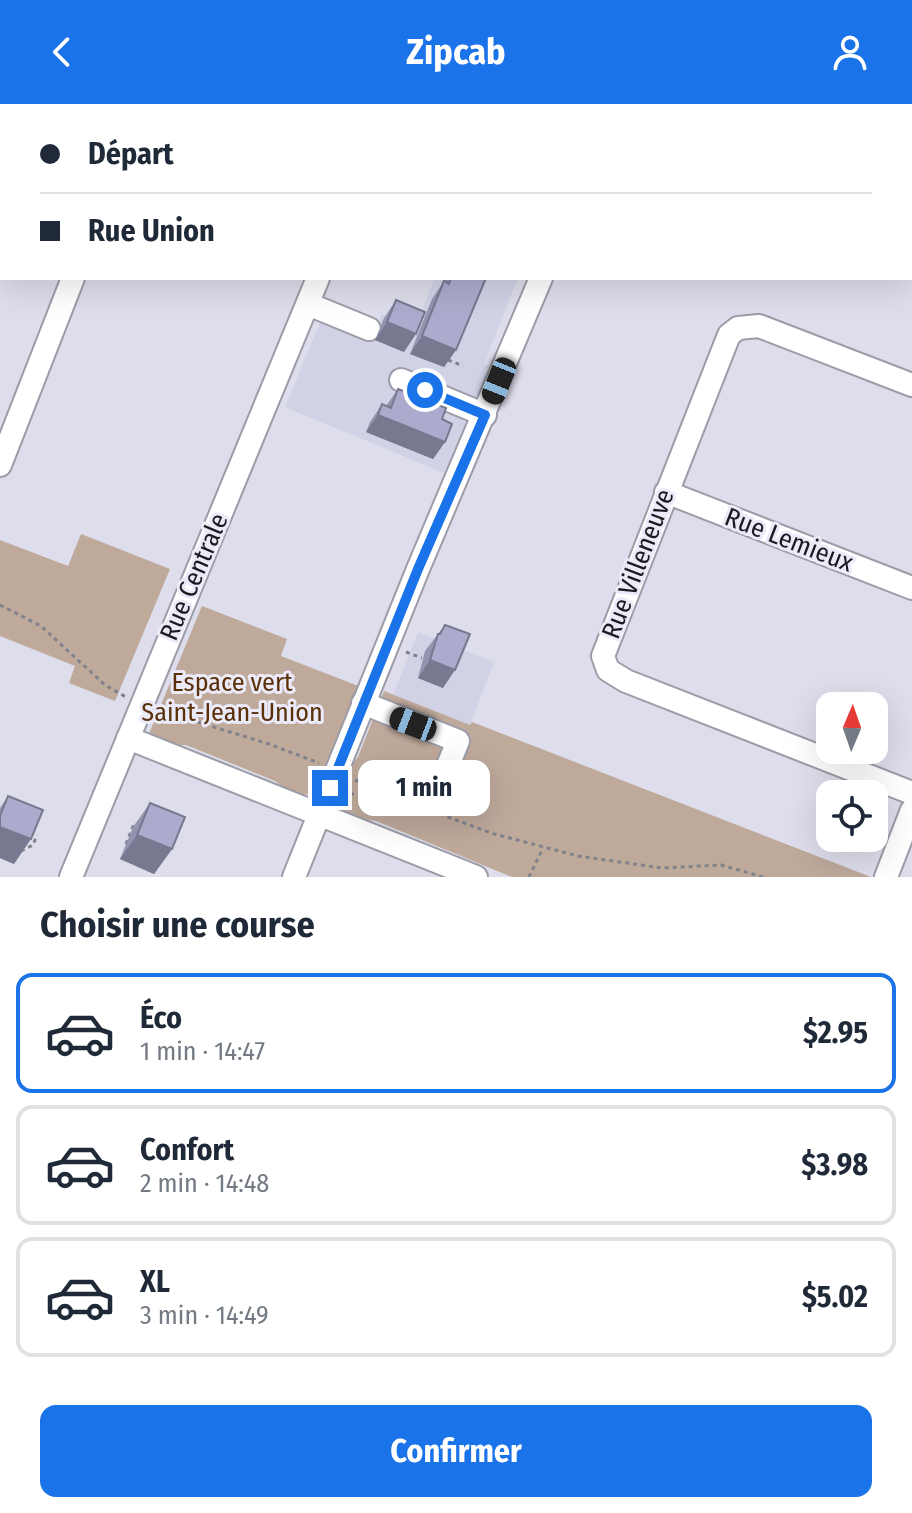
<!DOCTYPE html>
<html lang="fr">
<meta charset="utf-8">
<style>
:root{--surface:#fff;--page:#f6f6f7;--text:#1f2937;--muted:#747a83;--line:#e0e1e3;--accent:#1a73e8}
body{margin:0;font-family:"Fira Sans Condensed",sans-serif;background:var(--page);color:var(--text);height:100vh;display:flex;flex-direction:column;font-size:30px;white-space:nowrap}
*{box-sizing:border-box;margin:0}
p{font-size:26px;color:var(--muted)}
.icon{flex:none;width:44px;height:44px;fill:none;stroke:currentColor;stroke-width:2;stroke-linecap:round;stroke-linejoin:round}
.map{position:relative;height:773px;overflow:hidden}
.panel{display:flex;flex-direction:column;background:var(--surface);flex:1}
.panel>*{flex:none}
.top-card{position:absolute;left:0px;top:0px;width:912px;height:176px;box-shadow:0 8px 32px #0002;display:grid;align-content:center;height:176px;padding:0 40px;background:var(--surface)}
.needle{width:52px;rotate:2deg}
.buttons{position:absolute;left:816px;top:588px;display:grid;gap:16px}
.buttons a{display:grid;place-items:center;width:72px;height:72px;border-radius:16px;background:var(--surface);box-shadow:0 8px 32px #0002;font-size:40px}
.end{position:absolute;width:36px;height:36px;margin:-18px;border:10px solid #1a73e8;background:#fff;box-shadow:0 0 0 4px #fff}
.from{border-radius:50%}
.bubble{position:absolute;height:56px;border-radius:16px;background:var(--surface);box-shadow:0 8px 32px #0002;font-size:26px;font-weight:700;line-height:56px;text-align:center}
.car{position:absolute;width:24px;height:48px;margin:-24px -12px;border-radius:10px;box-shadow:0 0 6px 2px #0007;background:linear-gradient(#222 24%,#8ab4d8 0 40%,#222 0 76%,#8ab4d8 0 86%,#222 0)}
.top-card b{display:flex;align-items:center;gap:28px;height:76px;font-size:30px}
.top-card b+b{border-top:2px solid var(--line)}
.top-card i{width:20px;height:20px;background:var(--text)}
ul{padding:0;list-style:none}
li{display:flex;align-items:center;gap:24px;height:120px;margin:0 16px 12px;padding:0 24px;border:4px solid var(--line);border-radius:16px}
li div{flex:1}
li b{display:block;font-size:30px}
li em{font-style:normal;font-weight:700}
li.active{border-color:var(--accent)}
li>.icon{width:72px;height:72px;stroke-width:1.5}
h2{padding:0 40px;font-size:36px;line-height:96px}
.cta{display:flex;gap:16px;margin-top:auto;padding:16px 40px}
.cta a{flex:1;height:92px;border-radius:16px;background:var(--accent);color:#fff;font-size:32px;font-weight:700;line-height:92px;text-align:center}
header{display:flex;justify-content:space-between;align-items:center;height:104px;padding:0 40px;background:var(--accent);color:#fff;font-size:36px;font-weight:700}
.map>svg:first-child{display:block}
.built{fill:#d2d2e7}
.green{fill:#bea99b}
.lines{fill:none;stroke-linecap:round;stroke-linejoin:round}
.minor-casing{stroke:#9c9ca9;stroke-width:26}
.path{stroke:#82828c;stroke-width:3;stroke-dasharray:4 4;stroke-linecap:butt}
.minor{stroke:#fff;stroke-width:22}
.wall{fill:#9493b0}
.shaded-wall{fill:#787890}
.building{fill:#acabcd;stroke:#787890;stroke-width:2}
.route{stroke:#1a73e8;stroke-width:10}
.labels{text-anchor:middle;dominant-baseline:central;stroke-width:6;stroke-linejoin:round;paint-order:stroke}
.street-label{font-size:26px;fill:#1a1a1f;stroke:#eaeaf8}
.park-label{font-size:26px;fill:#5b3009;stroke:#eaeaf8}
</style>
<header><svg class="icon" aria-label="back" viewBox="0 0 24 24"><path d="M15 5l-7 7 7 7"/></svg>Zipcab<svg class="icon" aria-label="person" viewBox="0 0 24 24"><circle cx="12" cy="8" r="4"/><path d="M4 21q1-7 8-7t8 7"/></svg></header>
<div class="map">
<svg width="912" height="773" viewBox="0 0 912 773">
<rect width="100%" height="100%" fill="#ddddeb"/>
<g class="built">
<path d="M435 174H518L484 260 495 266 449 371 285 303 321 216 372 236 382 210 415 223Z"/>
<path d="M418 528 494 558 470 621 393 591Z"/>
</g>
<g class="green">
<path d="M81 430 170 465 115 597 69 579 75 562 0 532V436L68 462Z"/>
<path d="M202 502 287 535 281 552 361 583 321 681 309 690 296 692 275 677 186 641 169 642 148 632Z"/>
<path d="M384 587 470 621 472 618 871 773H512L376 717C368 715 359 718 351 713 326 700 344 667 358 653Z"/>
</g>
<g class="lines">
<defs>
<g id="minor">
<path d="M141 2V0"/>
<path d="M386 2V0"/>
<path d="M610 2V0"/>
<path d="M0 134H2"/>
<path d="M308 200 369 225"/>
<path d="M401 276 485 311"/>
<path d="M912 281 759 222 738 224 729 231 603 552 608 566 626 577 912 689"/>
<path d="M0 361 73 174"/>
<path d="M666 388 912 484"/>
<path d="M363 599 458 637 436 691"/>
<path d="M128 634 476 773"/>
<path d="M71 773 318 174"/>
<path d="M294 773 418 465 541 174"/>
<path d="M886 773 912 706"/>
</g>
</defs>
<use href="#minor" class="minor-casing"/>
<g class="path">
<path d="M875 0 879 2"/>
<path d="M910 18 912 19"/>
<path d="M448 256 463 262"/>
<path d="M0 501 41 522 105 581 126 593"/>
<path d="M406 548 422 554"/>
<path d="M159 606 269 640 319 659"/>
<path d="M355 676 422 703"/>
<path d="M350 690H360L368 681"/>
<path d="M440 710 491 729 578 752 662 764 721 761 763 773"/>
<path d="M126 740 134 720"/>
<path d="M21 747 33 741 37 731"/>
<path d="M529 773 543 744"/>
</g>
<use href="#minor" class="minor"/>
</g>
<g class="wall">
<path d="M446 174H486L456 246 444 263 410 250 432 195Z"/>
<path d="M396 196 404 248 375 236 384 214Z"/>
<path d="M398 285 442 315 445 338 433 355 366 328 370 318 382 300 386 302Z"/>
<path d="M445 521 443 584 418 574 425 547Z"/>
<path d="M8 692 14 760 0 754V704Z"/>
<path d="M150 699 172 745 154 770 120 755 133 723Z"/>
</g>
<g class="shaded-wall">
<path d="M735 0H780L785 2H734Z"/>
<path d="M910 66H912V98L910 97Z"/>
<path d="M387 218 416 230 404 248 375 236Z"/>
<path d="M422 232 456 246 444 263 410 250Z"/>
<path d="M378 311 445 338 433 355 366 328Z"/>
<path d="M430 556 455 566 443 584 418 574Z"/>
<path d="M0 723 31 735 14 760 0 754Z"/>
<path d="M137 731 172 745 154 770 120 755Z"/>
</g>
<g class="building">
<path d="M521 0H558L557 2H520Z"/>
<path d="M821 0H844L849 2H820Z"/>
<path d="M911 37H912V66H910Z"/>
<path d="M451 174H486L456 246 422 232 444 177 449 180Z"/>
<path d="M396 196 425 208 416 230 387 218Z"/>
<path d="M398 285 446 304 442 315 452 320 445 338 378 311 382 300 391 304Z"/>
<path d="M445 521 470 530 455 566 430 556 438 530H440Z"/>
<path d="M8 692 43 706 31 735 0 723V712Z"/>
<path d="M150 699 185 713 172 745 137 731Z"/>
</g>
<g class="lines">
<path class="route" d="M330 684 418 465 485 311 425 286"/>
</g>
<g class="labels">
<g class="street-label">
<text transform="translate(789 436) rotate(21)">Rue Lemieux</text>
<text transform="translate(638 460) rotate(-69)">Rue Villeneuve</text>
<text transform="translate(194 473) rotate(-67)">Rue Centrale</text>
</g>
<g class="park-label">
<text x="232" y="578">Espace vert<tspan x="232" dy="30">Saint-Jean-Union</tspan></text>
</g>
</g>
</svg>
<div class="buttons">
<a><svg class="needle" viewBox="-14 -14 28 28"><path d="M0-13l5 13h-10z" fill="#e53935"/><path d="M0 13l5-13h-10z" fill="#747a83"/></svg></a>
<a><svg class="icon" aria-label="locate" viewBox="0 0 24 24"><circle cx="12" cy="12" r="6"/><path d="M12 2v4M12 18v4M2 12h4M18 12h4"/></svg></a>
</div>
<i class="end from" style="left:425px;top:286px"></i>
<i class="end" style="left:330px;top:684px"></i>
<div class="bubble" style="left:358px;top:656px;width:132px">1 min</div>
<i class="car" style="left:499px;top:277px;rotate:202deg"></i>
<i class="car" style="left:413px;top:620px;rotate:291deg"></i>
<div class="top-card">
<b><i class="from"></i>Départ</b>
<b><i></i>Rue Union</b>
</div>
</div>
<section class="panel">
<h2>Choisir une course</h2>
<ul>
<li class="active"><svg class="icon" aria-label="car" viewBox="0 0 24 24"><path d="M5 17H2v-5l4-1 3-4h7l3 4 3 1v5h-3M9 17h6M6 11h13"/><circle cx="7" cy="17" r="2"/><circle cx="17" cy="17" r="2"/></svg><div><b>Éco</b><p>1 min · 14:47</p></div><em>$2.95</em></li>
<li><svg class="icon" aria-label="car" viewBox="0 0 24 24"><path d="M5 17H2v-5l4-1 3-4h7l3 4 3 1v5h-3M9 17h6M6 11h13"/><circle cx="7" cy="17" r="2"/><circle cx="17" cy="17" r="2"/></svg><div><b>Confort</b><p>2 min · 14:48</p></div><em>$3.98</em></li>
<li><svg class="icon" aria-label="car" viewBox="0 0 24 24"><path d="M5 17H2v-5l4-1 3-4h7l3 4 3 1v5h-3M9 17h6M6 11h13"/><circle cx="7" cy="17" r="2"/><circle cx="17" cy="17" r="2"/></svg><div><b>XL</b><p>3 min · 14:49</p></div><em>$5.02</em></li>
</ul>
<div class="cta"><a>Confirmer</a></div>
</section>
